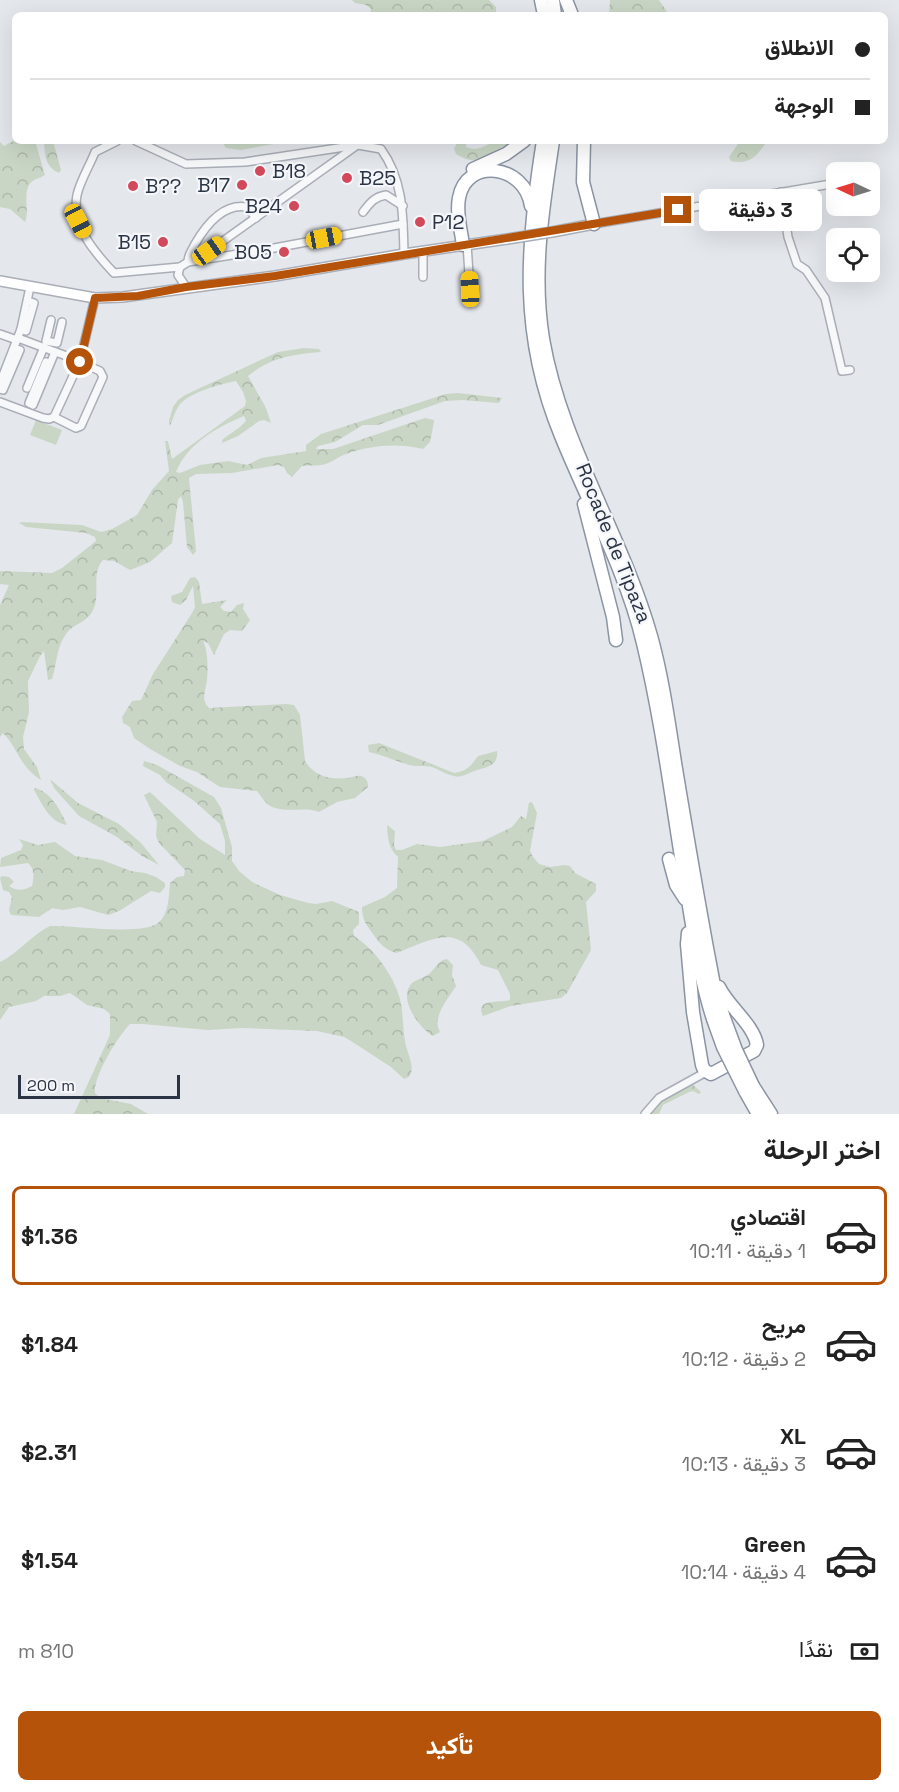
<!DOCTYPE html>
<html lang="ar">
<meta charset="utf-8">
<style>
:root{--surface:#fff;--page:#f2f2f2;--text:#222;--muted:#767676;--line:#e0e0e0;--accent:#b45309}
body{margin:0;font-family:"Space Grotesk",Vazirmatn,sans-serif;background:var(--page);color:var(--text);direction:rtl;height:100vh;display:flex;flex-direction:column;font-size:22px;white-space:nowrap}
*{box-sizing:border-box;margin:0}
p{font-size:20px;color:var(--muted)}
.icon{flex:none;width:33px;height:33px;fill:none;stroke:currentColor;stroke-width:2;stroke-linecap:round;stroke-linejoin:round}
.map{position:relative;height:1114px;overflow:hidden;direction:ltr}
.panel{display:flex;flex-direction:column;background:var(--surface);flex:1}
.panel>*{flex:none}
.guide{position:absolute;left:12px;top:12px;width:876px;height:132px;border-radius:9px;box-shadow:0 6px 24px #0002;direction:rtl;display:grid;align-content:center;height:132px;padding:0 18px;background:var(--surface)}
.needle{width:39px;rotate:274deg}
.buttons{position:absolute;left:826px;top:162px;display:grid;gap:12px}
.buttons a{display:grid;place-items:center;width:54px;height:54px;border-radius:9px;background:var(--surface);box-shadow:0 6px 24px #0002;font-size:30px}
.scale{position:absolute;left:18px;bottom:15px;width:162px;box-sizing:border-box;padding-left:6px;border:3px solid #2b3445;border-top:0;font-size:16px;line-height:21px;white-space:nowrap;color:#2b3445;-webkit-text-stroke:4px #f4f6f9;paint-order:stroke}
.end{position:absolute;width:27px;height:27px;margin:-14px;border:8px solid #b45309;background:#fff;box-shadow:0 0 0 3px #fff}
.from{border-radius:50%}
.bubble{position:absolute;height:42px;border-radius:9px;background:var(--surface);box-shadow:0 6px 24px #0002;font-size:20px;font-weight:700;line-height:42px;text-align:center;direction:rtl}
.car{position:absolute;width:18px;height:36px;margin:-18px -9px;border-radius:8px;box-shadow:0 0 4px 2px #0007;background:linear-gradient(#f5c518 24%,#345 0 40%,#f5c518 0 76%,#345 0 86%,#f5c518 0)}
.guide b{display:flex;align-items:center;gap:21px;height:57px;font-size:22px}
.guide b+b{border-top:2px solid var(--line)}
.guide i{width:15px;height:15px;background:var(--text)}
ul{padding:0;list-style:none}
li{display:flex;align-items:center;gap:18px;height:99px;margin:0 12px 9px;padding:0 6px;border:3px solid transparent;border-radius:9px}
li div{flex:1}
li b{display:block;font-size:22px}
li em{font-style:normal;font-weight:700}
li.on{border-color:var(--accent)}
li>.icon{width:54px;height:54px;stroke-width:1.5}
h2{padding:0 18px;font-size:27px;line-height:72px}
.pay{display:flex;align-items:center;gap:15px;height:66px;padding:0 18px;font-size:22px}
.pay p{margin-inline-start:auto}
.action{display:flex;gap:12px;margin-top:auto;padding:12px 18px}
.action a{flex:1;height:69px;border-radius:9px;background:var(--accent);color:#fff;font-size:24px;font-weight:700;line-height:69px;text-align:center}
.map>svg:first-child{display:block}
.forest{fill:url(#forest-crowns)}
.pitch{fill:#c9d6c5}
.lines{fill:none;stroke-linecap:round;stroke-linejoin:round}
.street-casing{stroke:#a9aeb7;stroke-width:10}
.secondary-casing{stroke:#a9aeb7;stroke-width:12}
.highway-casing{stroke:#8b94a3;stroke-width:15}
.street{stroke:#f7f8fa;stroke-width:7}
.secondary{stroke:#fff;stroke-width:9}
.highway{stroke:#fff;stroke-width:12}
.secondary-bridge-casing{stroke:#a9aeb7;stroke-width:12;stroke-linecap:butt}
.highway-bridge-casing{stroke:#8b94a3;stroke-width:15;stroke-linecap:butt}
.secondary-bridge{stroke:#fff;stroke-width:9}
.highway-bridge{stroke:#fff;stroke-width:12}
.route{stroke:#b45309;stroke-width:8}
.poi-dot{fill:#d1495b;stroke:#f4f6f9;stroke-width:2}
.labels{text-anchor:middle;dominant-baseline:central;stroke-width:4.5;stroke-linejoin:round;paint-order:stroke}
.poi-label{font-size:20px;fill:#2b3445;stroke:#f4f6f9;text-anchor:start}
.street-label{font-size:20px;fill:#2b3445;stroke:#f4f6f9}
</style>
<div class="map">
<svg width="899" height="1114" viewBox="0 0 899 1114">
<defs>
<pattern id="forest-crowns" width="20" height="18" patternUnits="userSpaceOnUse" patternTransform="scale(1.5)"><rect width="20" height="18" fill="#c9d6c5"/><path d="M2 6a3 3 0 1 1 6 0M12 15a3 3 0 1 1 6 0" fill="none" stroke="#adb8ab"/></pattern>
</defs>
<rect width="100%" height="100%" fill="#e4e7ec"/>
<g class="forest">
<path d="M352 0H489L496 7V12L506 15H370L371 9 366 5 355 3Z"/>
<path d="M610 0H659L669 15H609Z"/>
<path d="M15 140 35 141 45 175C42 177 39 178 36 179 19 187 31 209 25 222L10 209 0 207V142L4 146Z"/>
<path d="M44 141H53L61 170 59 173C45 167 45 155 44 141Z"/>
<path d="M222 141H290L241 150 226 148Z"/>
<path d="M458 141H466V147C479 152 485 145 496 141 501 140 508 141 512 141 504 147 485 158 475 160 468 161 461 157 456 154L454 149Z"/>
<path d="M740 141H767C757 156 750 165 731 161L729 157Z"/>
<path d="M304 348 319 349 321 352C294 354 269 358 248 376L266 408 271 423 264 420 259 421 238 436 222 443 223 439 240 427 246 421 244 416C217 427 187 444 176 472L180 473 200 465 228 461 247 465 261 458 306 451V445L321 434 446 394 458 393 502 398 499 403 462 400 445 401 378 425H363L335 442 318 446 316 449H333L425 418 434 420V422L430 442 423 449C397 443 372 445 346 454 337 457 331 464 321 465 315 466 308 465 302 466L292 477 287 473 284 467 278 465 232 473 196 474 189 478 196 551 193 555 187 547 183 502 181 496 178 500 172 543 150 562 130 570 114 561 103 560C92 572 99 590 95 605 89 624 76 621 66 634 56 648 57 664 52 679L48 680 44 651 40 656 28 681 29 712 23 737 24 749 37 767 41 780C19 766 18 748 3 733L0 737V605L9 585 0 584V571L52 573 62 568 96 541 95 537 86 533 26 527 19 523 22 522 82 525 101 532 112 529 137 515 152 490 169 471 165 441H168L172 459 245 406 246 401 243 392 236 381C219 385 195 390 181 403 176 408 173 419 170 426L169 421 173 407 178 400 185 395 278 352Z"/>
<path d="M195 577 199 582 202 604 227 600 220 607 224 611 231 612 237 605 244 603 243 609 250 620 242 631 230 630 224 634 214 655 208 643 203 641C208 650 208 669 207 680 206 690 200 699 209 708L286 704 294 705 300 715 305 761C314 776 330 780 347 778 351 778 357 775 361 776 367 778 368 782 368 787L355 798 337 802 319 812C305 806 286 814 270 806 265 803 261 796 257 791L220 787 197 772 180 766 150 749 134 738 130 727 123 723 122 717 132 701 141 700 153 674 192 613 195 607 193 586 186 600 180 605 172 602 171 596 182 592 190 578Z"/>
<path d="M379 743 454 773C467 771 471 766 478 756L497 751C499 768 483 767 472 772 466 774 461 778 454 776 447 775 440 770 432 767 425 765 417 767 409 765 395 761 383 755 369 752L368 745Z"/>
<path d="M144 761 157 765 214 797 221 808 232 847V861L239 871 252 882 280 895 308 903 316 904 332 901 359 912V924L353 930 354 936C373 948 389 970 397 990 404 1007 402 1024 405 1041 406 1050 414 1064 411 1073 409 1078 408 1077 404 1079L391 1067 351 1041 344 1037 317 1031 241 1028 208 1030 143 1024H130C118 1036 93 1077 95 1093L100 1098 131 1104 148 1114H74L110 1035V1014L104 1009 87 1005 70 993 60 996H44L36 1001 9 1007 0 1020V962C19 953 31 935 50 926 73 925 141 936 158 923 169 915 169 895 170 883L177 877 184 876 185 870 159 843 156 836 157 822 144 795 150 792 200 839 225 855V841L220 824 193 800 166 782 160 775 143 766Z"/>
<path d="M50 779 78 803 119 824 141 843 159 865 142 856 117 837 79 816 54 788Z"/>
<path d="M35 788C51 792 61 811 67 825 49 822 43 805 34 790Z"/>
<path d="M532 802 537 813 530 851 533 857 539 864 550 867 565 865 570 866 575 873 596 884V891L586 902 591 950 567 993 561 998 511 1006 483 1016C474 998 500 1003 510 1000V994L498 970 481 965C459 920 431 940 396 953 384 949 380 944 373 934 366 924 362 920 362 907L385 897 397 888 398 857C388 848 388 838 387 825L395 831 394 845 396 850H402L417 844 440 847 483 841 512 827 521 816 526 819 529 803Z"/>
<path d="M19 839 38 845 55 842 75 856 102 860 131 871 145 873 156 877 165 883V887L160 893 151 891 119 911 108 915 80 907 63 910 52 908 39 917 11 915 9 910 12 897 9 892 3 890 0 878 2 876 9 877 14 882 9 886C18 892 24 890 32 886 34 878 35 869 28 863L0 867 1 858 21 850 23 845Z"/>
<path d="M447 959 453 965 452 975 456 986C449 998 431 1017 440 1032L433 1036C419 1028 397 998 412 983 417 979 424 978 429 974 436 968 438 960 447 959Z"/>
<path d="M691 1083 701 1092 699 1094 693 1091 689 1092 663 1105 659 1114H648L657 1103Z"/>
</g>
<path class="pitch" d="M36 420 62 430 56 445 30 435Z"/>
<g class="lines">
<defs>
<g id="street">
<path d="M117 141 95 152C90 165 80 181 77 195 71 226 95 253 114 273L180 267"/>
<path d="M136 141 186 164 245 162 358 145 381 149C404 181 403 217 404 254"/>
<path d="M781 192 788 237 797 264 806 270 825 298 842 371 850 370"/>
<path d="M363 212C370 203 374 197 386 195L403 206"/>
<path d="M594 224 837 183"/>
<path d="M467 244 470 289"/>
<path d="M205 259 209 251 356 146"/>
<path d="M188 262C188 254 192 251 195 244 206 225 223 203 247 207L256 218"/>
<path d="M423 277V251"/>
<path d="M186 287 178 275 180 267 188 262 269 249 403 224"/>
<path d="M51 320 46 341 57 343 62 322"/>
<path d="M21 329 26 331 34 303 28 301"/>
<path d="M0 334 17 340"/>
<path d="M18 338 80 361"/>
<path d="M50 364 46 362 29 403 33 405 55 352"/>
<path d="M0 383 21 329 30 287"/>
<path d="M27 388 44 347"/>
<path d="M0 389 3 390 20 350 14 348"/>
<path d="M0 402 43 418 49 419 54 417 80 361 95 298"/>
<path d="M54 417 76 428 81 426 103 377 100 371 80 362"/>
<path d="M645 1114 659 1098 706 1072"/>
</g>
<g id="secondary">
<path d="M552 232 594 224"/>
<path d="M0 281 95 298 123 297 275 276 404 254 507 239"/>
</g>
<g id="highway">
<path d="M541 0 544 15"/>
<path d="M553 0 555 15"/>
<path d="M566 0 572 15"/>
<path d="M543 141C526 247 519 335 561 436 589 505 626 571 643 643 663 726 673 811 687 894 694 936 700 979 713 1019"/>
<path d="M553 141C543 208 532 271 543 339 561 444 622 534 651 636 663 679 669 725 676 769 686 829 696 888 707 948L714 985 723 1015"/>
<path d="M584 141 583 182 594 224"/>
<path d="M473 169 506 154 524 141"/>
<path d="M463 245C461 230 456 213 459 198 466 157 525 164 531 206"/>
<path d="M584 504 613 617 616 640"/>
<path d="M669 859 676 885 685 899"/>
<path d="M688 933 687 944 693 1012 702 1065 704 1070 711 1074 754 1051 757 1045C754 1025 728 1006 719 987"/>
<path d="M753 1086 771 1114"/>
<path d="M745 1091 758 1114"/>
</g>
</defs>
<use href="#street" class="street-casing"/>
<use href="#secondary" class="secondary-casing"/>
<use href="#highway" class="highway-casing"/>
<use href="#street" class="street"/>
<use href="#secondary" class="secondary"/>
<use href="#highway" class="highway"/>
<defs>
<path id="secondary-bridge" d="M507 239 552 232"/>
<g id="highway-bridge">
<path d="M723 1015 736 1050 753 1086"/>
<path d="M713 1019 723 1047 745 1091"/>
</g>
</defs>
<use href="#secondary-bridge" class="secondary-bridge-casing"/>
<use href="#highway-bridge" class="highway-bridge-casing"/>
<use href="#secondary-bridge" class="secondary-bridge"/>
<use href="#highway-bridge" class="highway-bridge"/>
</g>
<g class="lines">
<path class="route" d="M80 362 95 298 138 296 186 287 275 276 678 210"/>
</g>
<g class="poi-dot">
<circle cx="260" cy="171" r="6"/>
<circle cx="347" cy="178" r="6"/>
<circle cx="242" cy="185" r="6"/>
<circle cx="133" cy="186" r="6"/>
<circle cx="294" cy="206" r="6"/>
<circle cx="420" cy="222" r="6"/>
<circle cx="163" cy="242" r="6"/>
<circle cx="284" cy="252" r="6"/>
</g>
<g class="labels">
<g class="poi-label">
<text x="272" y="171">B18</text>
<text x="359" y="178">B25</text>
<text x="230" y="185" text-anchor="end">B17</text>
<text x="145" y="186">B??</text>
<text x="282" y="206" text-anchor="end">B24</text>
<text x="432" y="222">P12</text>
<text x="151" y="242" text-anchor="end">B15</text>
<text x="272" y="252" text-anchor="end">B05</text>
</g>
<g class="street-label">
<text transform="translate(614 543) rotate(68)">Rocade de Tipaza</text>
</g>
</g>
</svg>
<div class="buttons">
<a><svg class="needle" viewBox="-14 -14 28 28"><path d="M0-13l5 13h-10z" fill="#e53935"/><path d="M0 13l5-13h-10z" fill="#767676"/></svg></a>
<a><svg class="icon" aria-label="locate" viewBox="0 0 24 24"><circle cx="12" cy="12" r="6"/><path d="M12 2v4M12 18v4M2 12h4M18 12h4"/></svg></a>
</div>
<div class="scale">200 m</div>
<i class="end from" style="left:80px;top:362px"></i>
<i class="end" style="left:678px;top:210px"></i>
<div class="bubble" style="left:699px;top:189px;width:123px">3 دقيقة</div>
<i class="car" style="left:78px;top:221px;rotate:152deg"></i>
<i class="car" style="left:324px;top:238px;rotate:79deg"></i>
<i class="car" style="left:209px;top:251px;rotate:55deg"></i>
<i class="car" style="left:470px;top:289px;rotate:357deg"></i>
<div class="guide">
<b><i class="from"></i>الانطلاق</b>
<b><i></i>الوجهة</b>
</div>
</div>
<section class="panel">
<h2>اختر الرحلة</h2>
<ul>
<li class="on"><svg class="icon" aria-label="car" viewBox="0 0 24 24"><path d="M5 17H2v-5l4-1 3-4h7l3 4 3 1v5h-3M9 17h6M6 11h13"/><circle cx="7" cy="17" r="2"/><circle cx="17" cy="17" r="2"/></svg><div><b>اقتصادي</b><p>1 دقيقة · 10:11</p></div><em>$1.36</em></li>
<li><svg class="icon" aria-label="car" viewBox="0 0 24 24"><path d="M5 17H2v-5l4-1 3-4h7l3 4 3 1v5h-3M9 17h6M6 11h13"/><circle cx="7" cy="17" r="2"/><circle cx="17" cy="17" r="2"/></svg><div><b>مريح</b><p>2 دقيقة · 10:12</p></div><em>$1.84</em></li>
<li><svg class="icon" aria-label="car" viewBox="0 0 24 24"><path d="M5 17H2v-5l4-1 3-4h7l3 4 3 1v5h-3M9 17h6M6 11h13"/><circle cx="7" cy="17" r="2"/><circle cx="17" cy="17" r="2"/></svg><div><b>XL</b><p>3 دقيقة · 10:13</p></div><em>$2.31</em></li>
<li><svg class="icon" aria-label="car" viewBox="0 0 24 24"><path d="M5 17H2v-5l4-1 3-4h7l3 4 3 1v5h-3M9 17h6M6 11h13"/><circle cx="7" cy="17" r="2"/><circle cx="17" cy="17" r="2"/></svg><div><b>Green</b><p>4 دقيقة · 10:14</p></div><em>$1.54</em></li>
</ul>
<div class="pay"><svg class="icon" aria-label="cash" viewBox="0 0 24 24"><path d="M3 7h18v10H3z"/><circle cx="12" cy="12" r="2"/></svg>نقدًا<p>810 m</p></div>
<div class="action"><a>تأكيد</a></div>
</section>
